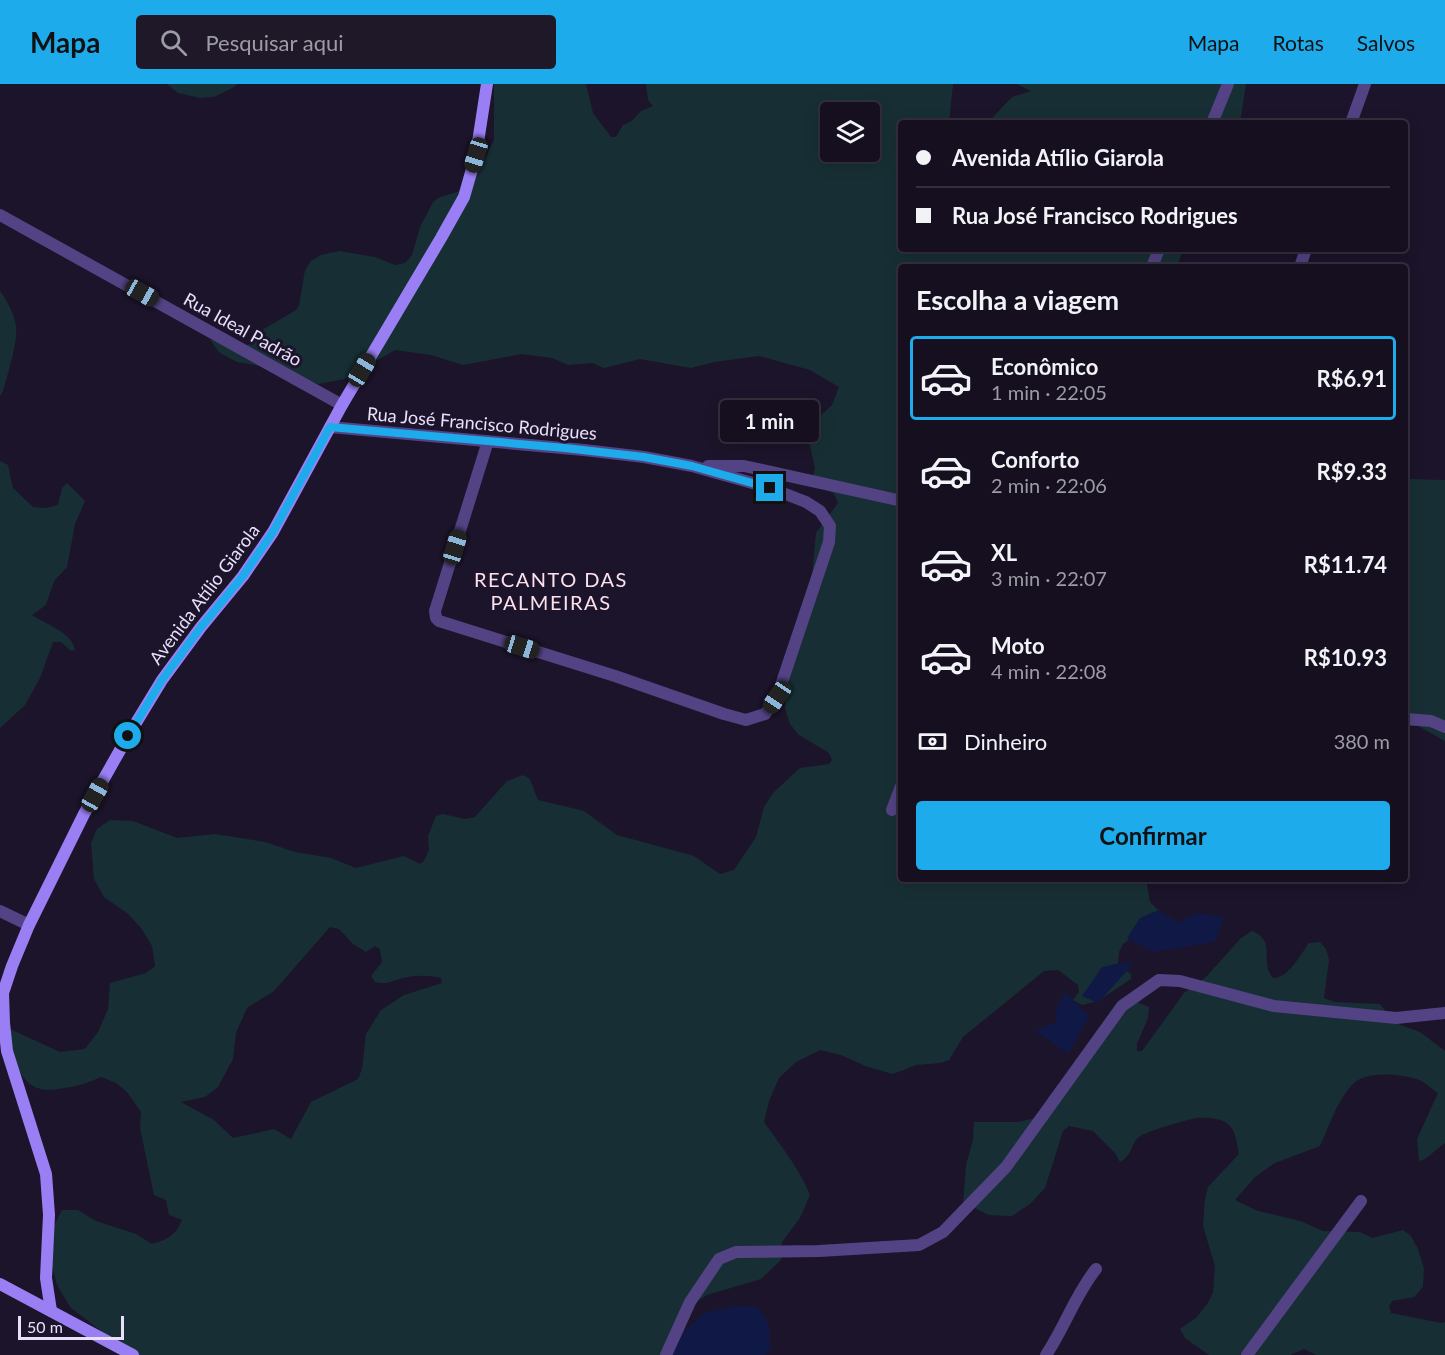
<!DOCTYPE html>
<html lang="pt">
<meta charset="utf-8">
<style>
:root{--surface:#150f20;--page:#1e1829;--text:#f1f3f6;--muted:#9d9ca5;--line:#342f3e;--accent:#1dabeb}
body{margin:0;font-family:Lato,sans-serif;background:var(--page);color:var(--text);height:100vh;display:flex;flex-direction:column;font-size:22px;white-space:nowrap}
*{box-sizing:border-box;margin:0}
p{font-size:20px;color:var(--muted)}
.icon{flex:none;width:33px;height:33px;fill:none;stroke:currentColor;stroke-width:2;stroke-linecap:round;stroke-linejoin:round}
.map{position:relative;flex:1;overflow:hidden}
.details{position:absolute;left:898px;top:180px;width:510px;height:618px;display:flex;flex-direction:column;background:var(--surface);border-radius:6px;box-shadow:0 3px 15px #0003,0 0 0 2px var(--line)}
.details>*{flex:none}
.top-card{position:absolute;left:898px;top:36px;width:510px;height:132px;border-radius:6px;box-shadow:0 3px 15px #0003,0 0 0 2px var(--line);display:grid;align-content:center;height:132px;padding:0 18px;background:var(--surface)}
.fabs{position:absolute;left:820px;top:18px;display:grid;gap:12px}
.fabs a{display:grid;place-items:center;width:60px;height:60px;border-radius:6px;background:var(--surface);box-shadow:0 3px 15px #0003,0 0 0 2px var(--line);font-size:30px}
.scale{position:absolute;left:18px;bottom:15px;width:106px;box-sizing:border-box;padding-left:6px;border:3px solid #e9dffc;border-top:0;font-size:16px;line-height:21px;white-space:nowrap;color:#e9dffc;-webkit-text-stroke:4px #1c142a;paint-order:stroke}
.end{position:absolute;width:27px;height:27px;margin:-14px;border:8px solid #1dabeb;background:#111;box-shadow:0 0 0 3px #111}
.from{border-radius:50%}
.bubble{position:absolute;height:42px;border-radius:6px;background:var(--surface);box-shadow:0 3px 15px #0003,0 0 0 2px var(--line);font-size:20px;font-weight:700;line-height:42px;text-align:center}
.car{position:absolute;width:18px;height:36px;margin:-18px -9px;border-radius:8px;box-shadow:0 0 4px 2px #0007;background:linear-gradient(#222 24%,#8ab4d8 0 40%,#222 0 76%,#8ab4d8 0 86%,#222 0)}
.top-card b{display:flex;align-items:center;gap:21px;height:57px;font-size:22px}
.top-card b+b{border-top:2px solid var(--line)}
.top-card i{width:15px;height:15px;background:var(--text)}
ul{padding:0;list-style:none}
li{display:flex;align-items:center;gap:18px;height:84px;margin:0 12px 9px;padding:0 6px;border:3px solid transparent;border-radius:6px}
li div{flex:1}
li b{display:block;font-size:22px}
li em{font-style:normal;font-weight:700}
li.on{border-color:var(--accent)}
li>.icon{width:54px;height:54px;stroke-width:1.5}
h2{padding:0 18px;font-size:27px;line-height:72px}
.pay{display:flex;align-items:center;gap:15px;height:66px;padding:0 18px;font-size:22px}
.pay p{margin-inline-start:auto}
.button{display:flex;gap:12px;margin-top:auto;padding:12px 18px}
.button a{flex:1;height:69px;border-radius:6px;background:var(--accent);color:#111;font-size:24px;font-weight:700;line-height:69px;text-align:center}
header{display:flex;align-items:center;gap:36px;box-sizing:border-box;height:84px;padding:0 30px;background:var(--accent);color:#111}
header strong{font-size:28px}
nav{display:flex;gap:33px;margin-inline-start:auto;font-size:21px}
.search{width:420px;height:54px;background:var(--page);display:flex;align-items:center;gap:15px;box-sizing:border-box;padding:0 21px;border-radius:6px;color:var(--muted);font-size:22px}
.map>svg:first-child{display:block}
.green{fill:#172f34;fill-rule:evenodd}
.water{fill:#101946}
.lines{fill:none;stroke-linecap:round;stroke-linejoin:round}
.street{stroke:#534385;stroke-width:12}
.secondary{stroke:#9a7ff4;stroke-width:12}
.route{stroke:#1dabeb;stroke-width:8}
.labels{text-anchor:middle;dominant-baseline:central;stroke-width:6;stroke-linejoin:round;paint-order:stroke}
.street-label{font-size:18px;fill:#e9dffc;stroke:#1c142a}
.neighbourhood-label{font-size:20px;letter-spacing:1.5px;fill:#fce1ed;stroke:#1c142a}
</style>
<header>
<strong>Mapa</strong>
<div class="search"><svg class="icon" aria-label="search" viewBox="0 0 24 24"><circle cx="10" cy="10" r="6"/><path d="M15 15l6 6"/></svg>Pesquisar aqui</div>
<nav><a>Mapa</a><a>Rotas</a><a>Salvos</a></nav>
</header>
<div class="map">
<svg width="1445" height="1271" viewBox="0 0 1445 1271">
<rect width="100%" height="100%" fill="#1c142a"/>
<g class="green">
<path d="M167 0H237L234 3 214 13 200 14 178 9Z"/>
<path d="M494 0H586L593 29 611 53H616L623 41 632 37 641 27 653 22 648 16 646 0H953L949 39H902V165H1183L1177 183H902V795H1146L1150 818 1159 827 1158 833 1123 860 1119 868 1118 880 1131 890V895L1098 917 1082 921 1073 916 1079 908 1078 901 1058 886 1044 887 963 953 949 976 940 979 916 981 893 990 868 983 841 971 820 966 796 978 779 994 769 1017 764 1038C779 1059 801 1087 810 1111L800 1134 782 1158 781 1176 761 1195 707 1211 683 1226 681 1238 685 1251 672 1271H133L71 1224 57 1201 51 1179 53 1144 62 1126H78L96 1137 136 1150 152 1160C168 1155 175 1152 182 1136L169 1131 166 1116 154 1111 140 1044 141 1028 127 1008 116 999 101 993C88 999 78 1002 65 1004 58 1005 49 1007 41 1005 17 1001 9 959 2 939L10 945 60 968 85 965 98 948 108 925 110 899 146 889 155 882 152 862 141 844 128 830 104 813 94 795 91 759 97 745 110 736 133 737 177 754 215 750 265 758 295 768 331 774 356 784 404 772 420 780 424 777 429 766 428 752 436 732 443 730 465 735 475 733 507 697 523 691 530 695 538 716 584 727 617 751 694 772 720 790 734 786 756 753 764 723 773 709 800 684 829 680 832 676 829 669 799 651 790 640 785 624V597L811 502 816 449 838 419 834 410 812 397 815 384 806 345 832 321 839 303 810 286 759 272 714 278 691 284 640 275 604 284 592 279 568 281 552 274 522 270 463 281 431 271 395 266 345 295 318 300 272 284 237 278 220 269 210 256 248 261 262 246 296 226 299 222 305 186 311 177 321 171 339 167 375 173 395 181 405 179 412 171 420 143 433 118 440 113 464 106 478 88 494 56ZM831 28H870V68H831ZM330 843 339 845 353 860 366 868 375 862 380 865 382 878 371 892 375 898C390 901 389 897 403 894 415 891 429 891 441 894L442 899 404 911 381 926 366 950 362 985 358 995 311 1018 291 1055 274 1045 233 1054 214 1036 181 1018 205 1013 218 1003 233 975 236 949 247 924 274 907Z"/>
<path d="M1017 0H1246L1240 39H990L992 34 1012 13 1031 7Z"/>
<path d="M0 207C7 217 14 229 16 242 18 258 8 289 3 307L0 312Z"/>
<path d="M0 377 8 381 13 404 33 423 46 424 58 421 62 404 67 399 85 417 75 440 67 483 54 497 46 521 32 531C45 540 72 548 75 566L71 567 61 558H53L40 594 25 621 0 644Z"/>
<path d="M1406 395 1445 396V657L1418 642H1406Z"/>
<path d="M1252 847C1273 856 1264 869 1268 885 1268 887 1272 893 1273 894 1289 894 1300 871 1309 859L1320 858 1326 865 1329 876 1324 914 1335 918 1380 920 1395 939 1420 948 1445 967V1059L1425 1075 1419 1077 1417 1055 1438 1009C1432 1005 1425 998 1419 996 1402 990 1365 986 1352 1001 1337 1017 1329 1042 1320 1062L1275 1079 1255 1093 1235 1116 1258 1127 1300 1137 1323 1147 1360 1148 1372 1154 1403 1146 1411 1152 1418 1165 1424 1185 1423 1203 1414 1213 1392 1217 1389 1222 1391 1229 1441 1239 1445 1238V1271H1316L1304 1265 1290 1271H1209L1185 1254 1180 1245 1196 1234 1208 1219 1213 1208 1215 1182 1203 1142 1205 1114 1208 1103 1239 1070C1237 1061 1236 1046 1228 1040 1221 1034 1206 1033 1197 1034 1188 1035 1145 1048 1139 1053 1130 1060 1134 1070 1120 1078L1115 1069 1093 1047 1069 1042 1063 1047 1045 1104 1030 1120 1012 1132 989 1131 966 1120 963 1121 966 1081 973 1056 974 1038H1019L1035 1034 1119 928 1137 918 1149 923 1148 934 1137 960V967H1142L1184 909 1206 893 1241 854Z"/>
</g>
<g class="water">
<path d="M1159 826 1178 838 1197 829 1225 833 1215 858 1153 868 1127 854 1140 834Z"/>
<path d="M1121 879H1134L1098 919 1082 912 1102 883Z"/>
<path d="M1065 908 1089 932 1068 970 1035 946 1055 939 1057 925Z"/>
<path d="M737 1222H756L769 1239 770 1264 766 1271H670L679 1252 704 1229Z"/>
</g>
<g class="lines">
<g class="street">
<path d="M1212 39 1228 0"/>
<path d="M1351 39 1365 0"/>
<path d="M0 131 342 321"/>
<path d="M1152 183 1159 165"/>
<path d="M1300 183 1306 165"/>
<path d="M330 343 584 366 644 373 692 382 770 404 806 418 820 427 830 442 829 458 777 613 765 630 746 636 724 630 615 592 439 537 436 534 435 527 488 357"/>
<path d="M708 382H744L902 417"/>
<path d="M1406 635 1431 637 1445 643"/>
<path d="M892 726 902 700"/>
<path d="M0 827 29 841"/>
<path d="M666 1271 690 1218 719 1175 736 1168 819 1167 919 1161 943 1148 1006 1083 1122 922 1159 896 1180 897 1274 922 1396 934 1445 929"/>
<path d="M1046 1271C1065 1243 1075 1211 1096 1185"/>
<path d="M1247 1271 1361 1117"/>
</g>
<g class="secondary">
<path d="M0 1200 133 1271"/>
<path d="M51 1227 46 1194 49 1131 46 1090 7 967 4 939 3 909 12 882 29 841 84 730 128 652 162 596 201 543 243 492 273 448 342 321 441 154 464 113 476 71 487 0"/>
</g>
</g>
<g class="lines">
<path class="route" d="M128 652 162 596 201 543 243 492 273 448 330 343 565 364 644 373 692 382 770 404"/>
</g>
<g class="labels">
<g class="street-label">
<text transform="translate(243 245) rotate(29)">Rua Ideal Padrão</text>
<text transform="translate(482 339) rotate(5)">Rua José Francisco Rodrigues</text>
<text transform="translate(204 510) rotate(-53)">Avenida Atílio Giarola</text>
</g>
<g class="neighbourhood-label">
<text x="551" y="495">RECANTO DAS<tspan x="551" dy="23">PALMEIRAS</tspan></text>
</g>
</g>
</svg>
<div class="fabs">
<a><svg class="icon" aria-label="layers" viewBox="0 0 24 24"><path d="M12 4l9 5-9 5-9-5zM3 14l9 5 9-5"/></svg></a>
</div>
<div class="scale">50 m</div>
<i class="end from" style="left:128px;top:652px"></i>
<i class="end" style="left:770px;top:404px"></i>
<div class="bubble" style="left:720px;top:316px;width:99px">1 min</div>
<i class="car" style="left:476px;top:71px;rotate:197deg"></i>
<i class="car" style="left:142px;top:209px;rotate:119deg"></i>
<i class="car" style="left:362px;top:286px;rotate:31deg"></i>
<i class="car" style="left:455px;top:463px;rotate:17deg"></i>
<i class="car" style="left:522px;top:563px;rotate:107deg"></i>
<i class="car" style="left:777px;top:613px;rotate:214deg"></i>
<i class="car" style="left:95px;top:711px;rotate:29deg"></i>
<div class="top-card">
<b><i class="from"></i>Avenida Atílio Giarola</b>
<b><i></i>Rua José Francisco Rodrigues</b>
</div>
<section class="details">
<h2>Escolha a viagem</h2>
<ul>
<li class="on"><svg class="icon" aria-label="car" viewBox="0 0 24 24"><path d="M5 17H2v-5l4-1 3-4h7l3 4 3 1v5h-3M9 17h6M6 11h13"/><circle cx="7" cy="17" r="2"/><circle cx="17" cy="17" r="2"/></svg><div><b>Econômico</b><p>1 min · 22:05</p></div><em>R$6.91</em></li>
<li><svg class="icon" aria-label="car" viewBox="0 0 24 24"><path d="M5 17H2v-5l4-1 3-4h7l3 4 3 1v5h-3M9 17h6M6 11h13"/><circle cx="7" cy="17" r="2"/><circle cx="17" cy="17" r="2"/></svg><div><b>Conforto</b><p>2 min · 22:06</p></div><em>R$9.33</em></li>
<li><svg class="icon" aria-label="car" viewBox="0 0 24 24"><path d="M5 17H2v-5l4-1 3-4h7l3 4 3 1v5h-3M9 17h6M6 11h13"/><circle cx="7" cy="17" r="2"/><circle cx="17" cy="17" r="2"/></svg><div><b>XL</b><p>3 min · 22:07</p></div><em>R$11.74</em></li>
<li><svg class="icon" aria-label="car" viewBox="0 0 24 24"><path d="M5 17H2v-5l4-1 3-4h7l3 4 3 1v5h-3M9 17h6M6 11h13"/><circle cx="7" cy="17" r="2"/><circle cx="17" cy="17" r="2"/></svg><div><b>Moto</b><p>4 min · 22:08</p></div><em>R$10.93</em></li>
</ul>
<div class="pay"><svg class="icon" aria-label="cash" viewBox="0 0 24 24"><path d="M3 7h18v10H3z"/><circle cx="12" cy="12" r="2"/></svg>Dinheiro<p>380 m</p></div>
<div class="button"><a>Confirmar</a></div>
</section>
</div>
